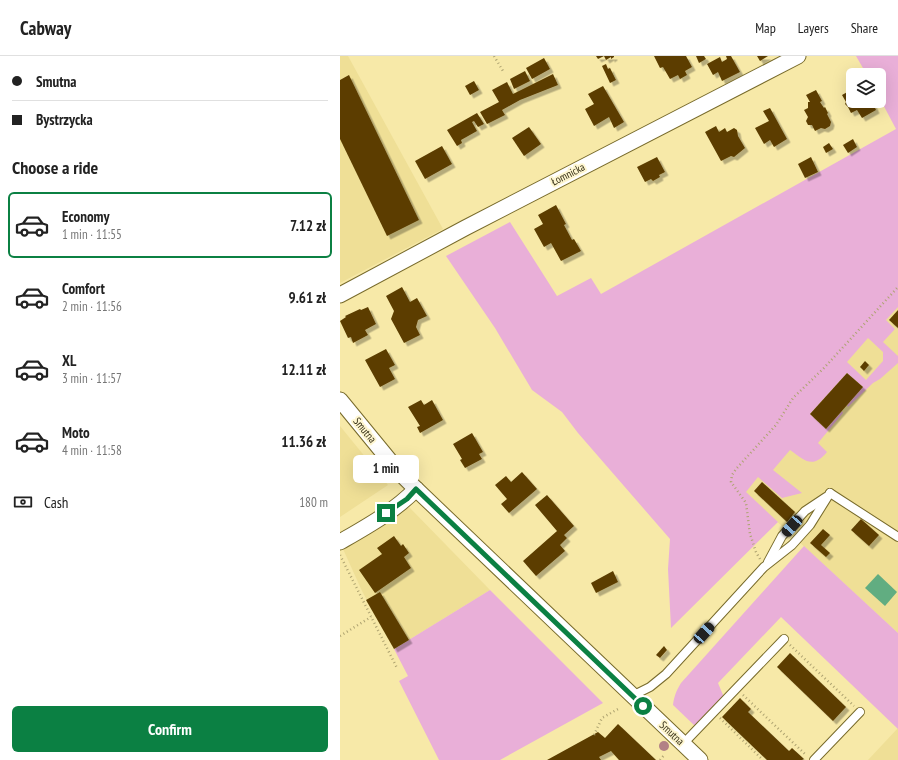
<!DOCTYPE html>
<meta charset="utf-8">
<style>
:root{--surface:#fff;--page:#f6f6f6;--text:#222;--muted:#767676;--line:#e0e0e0;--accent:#0b8043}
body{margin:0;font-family:"PT Sans Narrow",sans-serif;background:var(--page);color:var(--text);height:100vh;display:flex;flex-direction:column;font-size:15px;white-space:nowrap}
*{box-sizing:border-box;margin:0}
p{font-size:13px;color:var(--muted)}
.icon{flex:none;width:22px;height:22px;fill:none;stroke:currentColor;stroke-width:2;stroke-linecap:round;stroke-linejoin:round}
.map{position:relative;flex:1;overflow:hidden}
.drawer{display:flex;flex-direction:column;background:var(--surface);width:340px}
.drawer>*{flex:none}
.top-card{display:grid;align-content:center;height:88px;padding:0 12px;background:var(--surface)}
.fabs{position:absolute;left:506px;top:12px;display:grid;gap:8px}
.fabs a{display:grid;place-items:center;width:40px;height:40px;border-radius:6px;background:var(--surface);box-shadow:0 4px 16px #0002;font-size:20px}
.end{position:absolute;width:18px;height:18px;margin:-9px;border:5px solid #0b8043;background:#fff;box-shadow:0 0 0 2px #fff}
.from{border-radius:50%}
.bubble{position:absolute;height:28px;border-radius:6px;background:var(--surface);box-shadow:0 4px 16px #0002;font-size:13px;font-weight:800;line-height:28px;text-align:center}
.car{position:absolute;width:12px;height:24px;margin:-12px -6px;border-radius:5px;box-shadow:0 0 3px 1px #0007;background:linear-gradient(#222 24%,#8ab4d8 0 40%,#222 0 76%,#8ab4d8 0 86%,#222 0)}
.top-card b{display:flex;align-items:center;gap:14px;height:38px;font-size:15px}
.top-card b+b{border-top:1px solid var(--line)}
.top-card i{width:10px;height:10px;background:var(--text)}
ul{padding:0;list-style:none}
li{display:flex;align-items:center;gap:12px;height:66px;margin:0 8px 6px;padding:0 4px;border:2px solid transparent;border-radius:6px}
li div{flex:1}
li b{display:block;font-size:15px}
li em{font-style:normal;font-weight:800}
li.on{border-color:var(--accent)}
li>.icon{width:36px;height:36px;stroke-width:1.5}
h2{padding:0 12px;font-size:18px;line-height:48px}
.pay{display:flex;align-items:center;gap:10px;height:44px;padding:0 12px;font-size:15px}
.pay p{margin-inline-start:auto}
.button{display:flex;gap:8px;margin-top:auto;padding:8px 12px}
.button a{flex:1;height:46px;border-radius:6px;background:var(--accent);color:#fff;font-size:16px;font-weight:800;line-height:46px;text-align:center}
header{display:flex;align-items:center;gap:24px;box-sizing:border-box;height:56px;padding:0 20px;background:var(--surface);border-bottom:1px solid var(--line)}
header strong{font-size:19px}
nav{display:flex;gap:22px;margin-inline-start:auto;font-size:14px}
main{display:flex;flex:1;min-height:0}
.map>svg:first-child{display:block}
.built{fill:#efdf96}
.green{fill:#e9afd8;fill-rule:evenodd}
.water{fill:#61ad81}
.building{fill:#5b3d00;filter:url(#shadow)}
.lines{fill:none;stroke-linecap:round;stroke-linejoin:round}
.service-casing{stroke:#776a2b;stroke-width:10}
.minor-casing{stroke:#776a2b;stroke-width:17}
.path{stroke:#aea370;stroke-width:2.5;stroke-dasharray:1 3;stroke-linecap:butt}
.service{stroke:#fff;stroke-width:8}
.minor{stroke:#fff;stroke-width:15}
.tree{fill:#b28185}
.route{stroke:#0b8043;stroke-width:5}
.labels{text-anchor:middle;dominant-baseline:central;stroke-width:4;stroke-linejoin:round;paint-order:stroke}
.street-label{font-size:11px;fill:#363016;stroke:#fef6d0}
</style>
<header>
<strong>Cabway</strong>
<nav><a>Map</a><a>Layers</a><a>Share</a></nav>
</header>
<main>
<section class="drawer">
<div class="top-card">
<b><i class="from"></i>Smutna</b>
<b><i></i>Bystrzycka</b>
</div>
<h2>Choose a ride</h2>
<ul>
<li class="on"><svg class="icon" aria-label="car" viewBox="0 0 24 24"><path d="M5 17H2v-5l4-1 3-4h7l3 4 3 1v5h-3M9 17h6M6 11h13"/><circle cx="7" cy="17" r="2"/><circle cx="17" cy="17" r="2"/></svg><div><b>Economy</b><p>1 min · 11:55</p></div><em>7.12 zł</em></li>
<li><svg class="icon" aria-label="car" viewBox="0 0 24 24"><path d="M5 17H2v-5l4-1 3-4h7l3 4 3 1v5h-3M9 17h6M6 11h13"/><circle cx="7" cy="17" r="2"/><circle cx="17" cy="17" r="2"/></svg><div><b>Comfort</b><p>2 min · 11:56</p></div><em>9.61 zł</em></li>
<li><svg class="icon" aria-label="car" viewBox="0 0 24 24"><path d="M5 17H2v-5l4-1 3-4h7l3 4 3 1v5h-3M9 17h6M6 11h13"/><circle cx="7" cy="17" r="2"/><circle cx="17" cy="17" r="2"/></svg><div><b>XL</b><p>3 min · 11:57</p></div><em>12.11 zł</em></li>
<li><svg class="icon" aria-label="car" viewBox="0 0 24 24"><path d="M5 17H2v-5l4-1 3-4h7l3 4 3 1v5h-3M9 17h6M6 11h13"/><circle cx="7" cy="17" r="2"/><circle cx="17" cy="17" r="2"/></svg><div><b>Moto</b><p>4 min · 11:58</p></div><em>11.36 zł</em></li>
</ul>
<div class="pay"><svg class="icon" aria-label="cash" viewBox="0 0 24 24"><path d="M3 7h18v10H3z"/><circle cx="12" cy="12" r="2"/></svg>Cash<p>180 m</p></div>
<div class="button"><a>Confirm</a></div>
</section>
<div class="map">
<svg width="558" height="704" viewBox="0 0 558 704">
<defs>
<filter id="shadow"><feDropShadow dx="3.5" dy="3.5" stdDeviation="0" flood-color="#0004"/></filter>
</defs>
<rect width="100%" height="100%" fill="#f7e9a8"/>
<g class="built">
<path d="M0 0H8L103 173 0 227Z"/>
<path d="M558 239V577L394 426Z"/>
<path d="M0 370 48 429 0 461Z"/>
<path d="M69 451 150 534 54 593 22 535 3 493Z"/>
<path d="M558 672V704H528Z"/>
</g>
<g class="green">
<path d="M516 0H558V251L546 264 555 273 543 286 558 300V307L540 323 533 327 508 351 507 349 523 331 507 317 470 358 486 373 502 355 503 357 478 387 487 396C473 413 465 405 450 394L433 414 462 437 442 442 418 421 406 436 438 466 331 572 328 513 330 483 238 377 222 356 192 334 155 272 106 200 170 166 217 240 251 222 261 238 556 73 539 41V19H527ZM528 282 543 296V305L526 324 507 306Z"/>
<path d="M464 490 558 577V673L441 561 378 627 383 639V642L355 670 333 649C334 641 336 635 341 627Z"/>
<path d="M150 534 263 647 160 704H99L59 625 68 620 54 593Z"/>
</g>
<path class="water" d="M538 518 557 536 545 550 525 532Z"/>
<g class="building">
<path d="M256 0H274V1L271 3V1L266 4 264 0 258 3Z"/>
<path d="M314 0H346L352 11 345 15 347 19 340 23 338 19 330 23 323 11 320 12Z"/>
<path d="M356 0H364L366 3 359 7Z"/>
<path d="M386 0H391L400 16 382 25 378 16 373 19 367 8 380 1 382 6 387 3Z"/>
<path d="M417 0H428L420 5Z"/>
<path d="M204 2 210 13 192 23 186 12Z"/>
<path d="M266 8 268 13 270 12 276 24 270 27 262 10Z"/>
<path d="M185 15 190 25 174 33 170 23Z"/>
<path d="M213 18 218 29 180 44 162 54 165 59 147 68 140 56 159 46 152 34 167 26 173 38Z"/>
<path d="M9 19 79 164 47 180 0 83V24Z"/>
<path d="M513 21V45H532L536 54 522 62 517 54 511 57 508 51 505 48 506 46 502 39 511 34 506 24Z"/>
<path d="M134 25 139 34 130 39 125 30Z"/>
<path d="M263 30 284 66 274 72 269 61 254 70 245 53 254 48 248 38Z"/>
<path d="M476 34 482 45 480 46 484 52 485 51 488 57 487 58 491 66 490 70 485 73 481 72 475 75 472 69H468L466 65 468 61 464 54 468 52V46H470L466 39Z"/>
<path d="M430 52 447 83 434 91 430 84 424 88 415 72 429 65 423 55Z"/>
<path d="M137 57 144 68 138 71 134 65 132 66 137 75 121 84 122 87 117 90 107 74Z"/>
<path d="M376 70 379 76 385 72 387 76 394 72 397 74 398 80 405 92 394 101 391 100 381 105 365 76Z"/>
<path d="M189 71 201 88 184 100 172 82Z"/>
<path d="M513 83 517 91 508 97 503 89Z"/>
<path d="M489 87 493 93 486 97 483 91Z"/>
<path d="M102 90 112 108 85 123 75 105Z"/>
<path d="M317 101 325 116 319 119 320 121 313 125 311 123 305 126 297 111Z"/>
<path d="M471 101 478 116 465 122 458 108Z"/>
<path d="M216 149 226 168 224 169 232 184 234 183 241 195 221 205 211 187 204 191 194 173 203 168 198 159Z"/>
<path d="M62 231 70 246 77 242 87 260 78 264 76 271 80 279 64 287 51 263 54 255 46 240Z"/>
<path d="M28 251 36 268 25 274 28 279 13 287 11 281 8 282 0 265 6 261 5 260 20 253 21 254Z"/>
<path d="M558 254V272L549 264Z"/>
<path d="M46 293 55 309 49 312 55 323 40 331 25 304Z"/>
<path d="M525 305 529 309 524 315 520 311Z"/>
<path d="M507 317 523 331 486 373 470 358Z"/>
<path d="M81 344 84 349 92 344 103 364 80 377 77 371 80 370 68 351Z"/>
<path d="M132 377 143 396 139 398 142 403 125 412 120 404 122 403 113 388Z"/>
<path d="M182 416 197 433 169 457 161 448 167 443 155 429 166 420 171 426Z"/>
<path d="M422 426 455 456 447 466 414 435Z"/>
<path d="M207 439 234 470 224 479 227 482 220 489 225 495 196 520 183 505 217 475 195 449Z"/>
<path d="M521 463 539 479 529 490 511 474Z"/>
<path d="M483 473 490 479 481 489 490 497 486 501 470 487Z"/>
<path d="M54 480 61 490 63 488 69 497 64 501 71 512 35 537 19 514 42 498 37 492Z"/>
<path d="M273 515 278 526 256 537 251 527Z"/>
<path d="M40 536 69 584 54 593 26 544Z"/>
<path d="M324 590 327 594 320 602 316 599Z"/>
<path d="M450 597 506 651 493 665 437 611Z"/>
<path d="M400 642 411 653 408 656 449 695 452 692 464 703 462 704H427L382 661Z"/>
<path d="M278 668 316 704H279L271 695 259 701 261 704H207L258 676 265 682Z"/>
</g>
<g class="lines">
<defs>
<g id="service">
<path d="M490 437 558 481"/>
<path d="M428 506 442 480 465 455 486 441"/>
<path d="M292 640 310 631 326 618 424 511 452 489 470 469 490 437"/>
<path d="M343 688 444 583"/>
<path d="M474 704 520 656"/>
</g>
<g id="minor">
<path d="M0 239 125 172 458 0"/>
<path d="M0 344 59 416 76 433 360 704"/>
<path d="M0 486C26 471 55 455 76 433"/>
</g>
</defs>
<use href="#service" class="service-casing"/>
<use href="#minor" class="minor-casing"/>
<g class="path">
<path d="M154 0 163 15"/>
<path d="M0 499 57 612"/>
<path d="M420 503 416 496 410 478 406 447 391 426 392 419 396 413 436 369 453 342 484 312 558 231"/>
<path d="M0 580 31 561"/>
<path d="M450 589 514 650"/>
<path d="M403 639 466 699"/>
<path d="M380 662 423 704"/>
<path d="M254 679 262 662 278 653"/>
<path d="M320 704 325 698"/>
</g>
<use href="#service" class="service"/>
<use href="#minor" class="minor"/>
</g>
<circle class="tree" cx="324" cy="690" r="5"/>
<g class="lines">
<path class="route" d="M46 457 67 443 76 433 303 650"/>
</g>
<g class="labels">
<g class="street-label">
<text transform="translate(228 118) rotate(-27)">Łomnicka</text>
<text transform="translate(25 374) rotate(51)">Smutna</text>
<text transform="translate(332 677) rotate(43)">Smutna</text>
</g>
</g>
</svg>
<div class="fabs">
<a><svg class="icon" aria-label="layers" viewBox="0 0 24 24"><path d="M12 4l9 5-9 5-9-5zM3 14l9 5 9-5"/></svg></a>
</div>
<i class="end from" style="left:303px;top:650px"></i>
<i class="end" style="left:46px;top:457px"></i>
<div class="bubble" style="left:13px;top:399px;width:66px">1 min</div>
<i class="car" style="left:452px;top:470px;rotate:222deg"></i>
<i class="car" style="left:364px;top:577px;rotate:42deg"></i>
</div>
</main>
